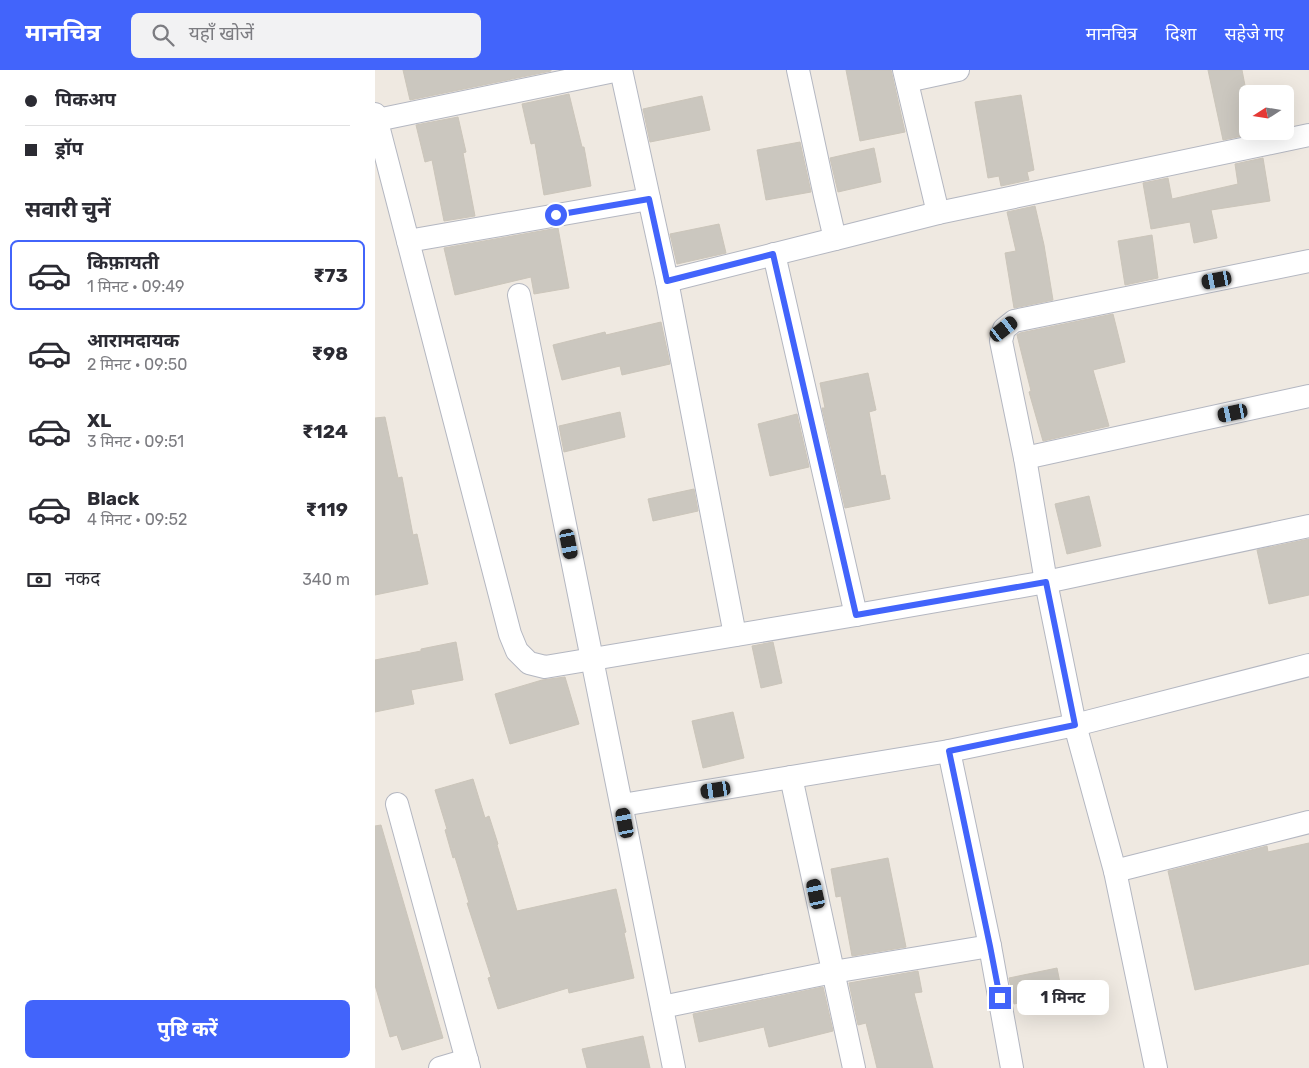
<!DOCTYPE html>
<html lang="hi">
<meta charset="utf-8">
<style>
:root{--surface:#fff;--page:#f2f2f3;--text:#2b2b33;--muted:#7c7c81;--line:#e1e1e2;--accent:#4264fb}
body{margin:0;font-family:Rubik,"Noto Sans Devanagari",sans-serif;background:var(--page);color:var(--text);height:100vh;display:flex;flex-direction:column;font-size:19px;white-space:nowrap}
*{box-sizing:border-box;margin:0}
p{font-size:16px;color:var(--muted)}
.icon{flex:none;width:28px;height:28px;fill:none;stroke:currentColor;stroke-width:2;stroke-linecap:round;stroke-linejoin:round}
.map{position:relative;flex:1;overflow:hidden}
.side{display:flex;flex-direction:column;background:var(--surface);width:375px}
.side>*{flex:none}
.hud{display:grid;align-content:center;height:110px;padding:0 25px;background:var(--surface)}
.needle{width:32px;rotate:258deg}
.buttons{position:absolute;left:864px;top:15px;display:grid;gap:10px}
.buttons a{display:grid;place-items:center;width:55px;height:55px;border-radius:8px;background:var(--surface);box-shadow:0 5px 20px #0002;font-size:25px}
.end{position:absolute;width:22px;height:22px;margin:-11px;border:6px solid #4264fb;background:#fff;box-shadow:0 0 0 2px #fff}
.from{border-radius:50%}
.bubble{position:absolute;height:35px;border-radius:8px;background:var(--surface);box-shadow:0 5px 20px #0002;font-size:16px;font-weight:700;line-height:35px;text-align:center}
.car{position:absolute;width:15px;height:30px;margin:-15px -8px;border-radius:6px;box-shadow:0 0 4px 1px #0007;background:linear-gradient(#222 24%,#8ab4d8 0 40%,#222 0 76%,#8ab4d8 0 86%,#222 0)}
.hud b{display:flex;align-items:center;gap:18px;height:48px;font-size:19px}
.hud b+b{border-top:1px solid var(--line)}
.hud i{width:12px;height:12px;background:var(--text)}
ul{padding:0;list-style:none}
li{display:flex;align-items:center;gap:15px;height:70px;margin:0 10px 8px;padding:0 15px;border:2px solid transparent;border-radius:8px}
li div{flex:1}
li b{display:block;font-size:19px}
li em{font-style:normal;font-weight:700}
li.active{border-color:var(--accent)}
li>.icon{width:45px;height:45px;stroke-width:1.5}
h2{padding:0 25px;font-size:22px;line-height:60px}
.pay{display:flex;align-items:center;gap:12px;height:55px;padding:0 25px;font-size:19px}
.pay p{margin-inline-start:auto}
.button{display:flex;gap:10px;margin-top:auto;padding:10px 25px}
.button a{flex:1;height:58px;border-radius:8px;background:var(--accent);color:#fff;font-size:20px;font-weight:700;line-height:58px;text-align:center}
header{display:flex;align-items:center;gap:30px;box-sizing:border-box;height:70px;padding:0 25px;background:var(--accent);color:#fff}
header strong{font-size:24px}
nav{display:flex;gap:28px;margin-inline-start:auto;font-size:18px}
.search{width:350px;height:45px;background:var(--page);display:flex;align-items:center;gap:12px;box-sizing:border-box;padding:0 18px;border-radius:8px;color:var(--muted);font-size:19px}
main{display:flex;flex:1;min-height:0}
.map>svg:first-child{display:block}
.building{fill:#cbc7bf;stroke:#cbc5ba}
.lines{fill:none;stroke-linecap:round;stroke-linejoin:round}
.street-casing{stroke:#b4b7c1;stroke-width:24}
.street{stroke:#fff;stroke-width:22}
.route{stroke:#4264fb;stroke-width:6}
</style>
<header>
<strong>मानचित्र</strong>
<div class="search"><svg class="icon" aria-label="search" viewBox="0 0 24 24"><circle cx="10" cy="10" r="6"/><path d="M15 15l6 6"/></svg>यहाँ खोजें</div>
<nav><a>मानचित्र</a><a>दिशा</a><a>सहेजे गए</a></nav>
</header>
<main>
<section class="side">
<div class="hud">
<b><i class="from"></i>पिकअप</b>
<b><i></i>ड्रॉप</b>
</div>
<h2>सवारी चुनें</h2>
<ul>
<li class="active"><svg class="icon" aria-label="car" viewBox="0 0 24 24"><path d="M5 17H2v-5l4-1 3-4h7l3 4 3 1v5h-3M9 17h6M6 11h13"/><circle cx="7" cy="17" r="2"/><circle cx="17" cy="17" r="2"/></svg><div><b>किफ़ायती</b><p>1 मिनट · 09:49</p></div><em>₹73</em></li>
<li><svg class="icon" aria-label="car" viewBox="0 0 24 24"><path d="M5 17H2v-5l4-1 3-4h7l3 4 3 1v5h-3M9 17h6M6 11h13"/><circle cx="7" cy="17" r="2"/><circle cx="17" cy="17" r="2"/></svg><div><b>आरामदायक</b><p>2 मिनट · 09:50</p></div><em>₹98</em></li>
<li><svg class="icon" aria-label="car" viewBox="0 0 24 24"><path d="M5 17H2v-5l4-1 3-4h7l3 4 3 1v5h-3M9 17h6M6 11h13"/><circle cx="7" cy="17" r="2"/><circle cx="17" cy="17" r="2"/></svg><div><b>XL</b><p>3 मिनट · 09:51</p></div><em>₹124</em></li>
<li><svg class="icon" aria-label="car" viewBox="0 0 24 24"><path d="M5 17H2v-5l4-1 3-4h7l3 4 3 1v5h-3M9 17h6M6 11h13"/><circle cx="7" cy="17" r="2"/><circle cx="17" cy="17" r="2"/></svg><div><b>Black</b><p>4 मिनट · 09:52</p></div><em>₹119</em></li>
</ul>
<div class="pay"><svg class="icon" aria-label="cash" viewBox="0 0 24 24"><path d="M3 7h18v10H3z"/><circle cx="12" cy="12" r="2"/></svg>नकद<p>340 m</p></div>
<div class="button"><a>पुष्टि करें</a></div>
</section>
<div class="map">
<svg width="934" height="998" viewBox="0 0 934 998">
<rect width="100%" height="100%" fill="#efe9e1"/>
<g class="building">
<path d="M28 0H176V1L35 30Z"/>
<path d="M471 0H516L530 62 485 71Z"/>
<path d="M833 0H867L872 26V61H880L881 63 848 70Z"/>
<path d="M194 24 207 77H209L216 116 169 125 160 73 156 74 147 34Z"/>
<path d="M646 25 659 100 652 102 654 110 626 116 624 106 613 108 600 32Z"/>
<path d="M327 26 335 60 275 72 268 39Z"/>
<path d="M83 47 91 82 88 83 100 146 69 151 57 90 50 92 41 55Z"/>
<path d="M425 72 436 122 391 130 382 80Z"/>
<path d="M499 78 506 112 463 122 455 88Z"/>
<path d="M888 88 895 131 836 140 842 168 819 173 815 152 776 159 768 113 793 108 797 129 863 114 860 94Z"/>
<path d="M660 136 669 175 678 230 639 238 630 183 641 181 632 142Z"/>
<path d="M344 154 351 183 302 194 295 164Z"/>
<path d="M183 158 194 218 159 224 156 207 80 225 69 178Z"/>
<path d="M777 165 783 208 750 215 743 171Z"/>
<path d="M738 244 750 292 718 300 734 356 668 371 654 322 656 321 642 265 645 263Z"/>
<path d="M286 252 295 294 247 305 245 296 187 310 178 275 230 262 231 265Z"/>
<path d="M493 303 501 340 494 342 506 406 510 405 515 429 470 438 447 338H450L445 313Z"/>
<path d="M245 342 250 367 189 382 184 356Z"/>
<path d="M422 344 434 397 395 406 383 354Z"/>
<path d="M10 347 23 408 27 407 38 465 42 464 53 514 0 525V348Z"/>
<path d="M319 419 323 441 278 451 273 429Z"/>
<path d="M714 426 726 476 692 484 680 434Z"/>
<path d="M934 469V525L894 534 882 480Z"/>
<path d="M81 572 88 610 36 620 39 634 0 642V590L46 581V579Z"/>
<path d="M398 572 407 613 386 618 377 576Z"/>
<path d="M190 607 204 654 135 674 120 624 167 610Z"/>
<path d="M358 642 369 688 328 698 317 651Z"/>
<path d="M98 709 110 748 114 746 123 774 122 775 142 841 241 819 251 862 249 863 259 908 194 923 193 918 123 939 113 908 116 907 92 833H94L80 787 78 788 70 760 72 759 60 720Z"/>
<path d="M6 755 68 968 27 980 22 965 15 967 0 915V756Z"/>
<path d="M934 773V894L820 920 793 801 892 776 893 782Z"/>
<path d="M513 788 531 877 477 886 466 826 461 827 456 799Z"/>
<path d="M682 898 687 923 639 934 634 908Z"/>
<path d="M543 901 547 922 539 923 558 998H502L491 953 483 955 474 913Z"/>
<path d="M448 917 458 961 394 977 389 957 324 972 318 944Z"/>
<path d="M268 966 275 998H212L207 979Z"/>
</g>
<g class="lines">
<defs>
<g id="street">
<path d="M246 0 292 211 360 565"/>
<path d="M529 0 563 143"/>
<path d="M532 11 583 0"/>
<path d="M0 44 135 564 142 581 154 593 170 597 481 545 671 512 934 456"/>
<path d="M2 50 244 0"/>
<path d="M460 169 563 143 934 65"/>
<path d="M33 171 274 129"/>
<path d="M399 184 481 545"/>
<path d="M292 211 460 169 450 126 423 0"/>
<path d="M144 225 299 998"/>
<path d="M650 388 934 326"/>
<path d="M574 681 615 876 637 998"/>
<path d="M416 707 479 998"/>
<path d="M22 734 94 998"/>
<path d="M247 735 574 681 700 655 934 595"/>
<path d="M740 801 934 752"/>
<path d="M287 937 458 902 615 876"/>
<path d="M65 998 92 990"/>
<path d="M781 998 740 801 700 655 671 512 650 388 626 271 629 259 639 251 934 191"/>
</g>
</defs>
<use href="#street" class="street-casing"/>
<use href="#street" class="street"/>
</g>
<g class="lines">
<path class="route" d="M181 145 274 129 292 211 398 184 481 545 671 512 700 655 574 681 615 876 625 928"/>
</g>
</svg>
<div class="buttons">
<a><svg class="needle" viewBox="-14 -14 28 28"><path d="M0-13l5 13h-10z" fill="#e53935"/><path d="M0 13l5-13h-10z" fill="#7c7c81"/></svg></a>
</div>
<i class="end from" style="left:181px;top:145px"></i>
<i class="end" style="left:625px;top:928px"></i>
<div class="bubble" style="left:642px;top:910px;width:92px">1 मिनट</div>
<i class="car" style="left:842px;top:210px;rotate:259deg"></i>
<i class="car" style="left:629px;top:259px;rotate:52deg"></i>
<i class="car" style="left:858px;top:343px;rotate:258deg"></i>
<i class="car" style="left:194px;top:474px;rotate:169deg"></i>
<i class="car" style="left:341px;top:720px;rotate:261deg"></i>
<i class="car" style="left:250px;top:753px;rotate:349deg"></i>
<i class="car" style="left:441px;top:824px;rotate:348deg"></i>
</div>
</main>
